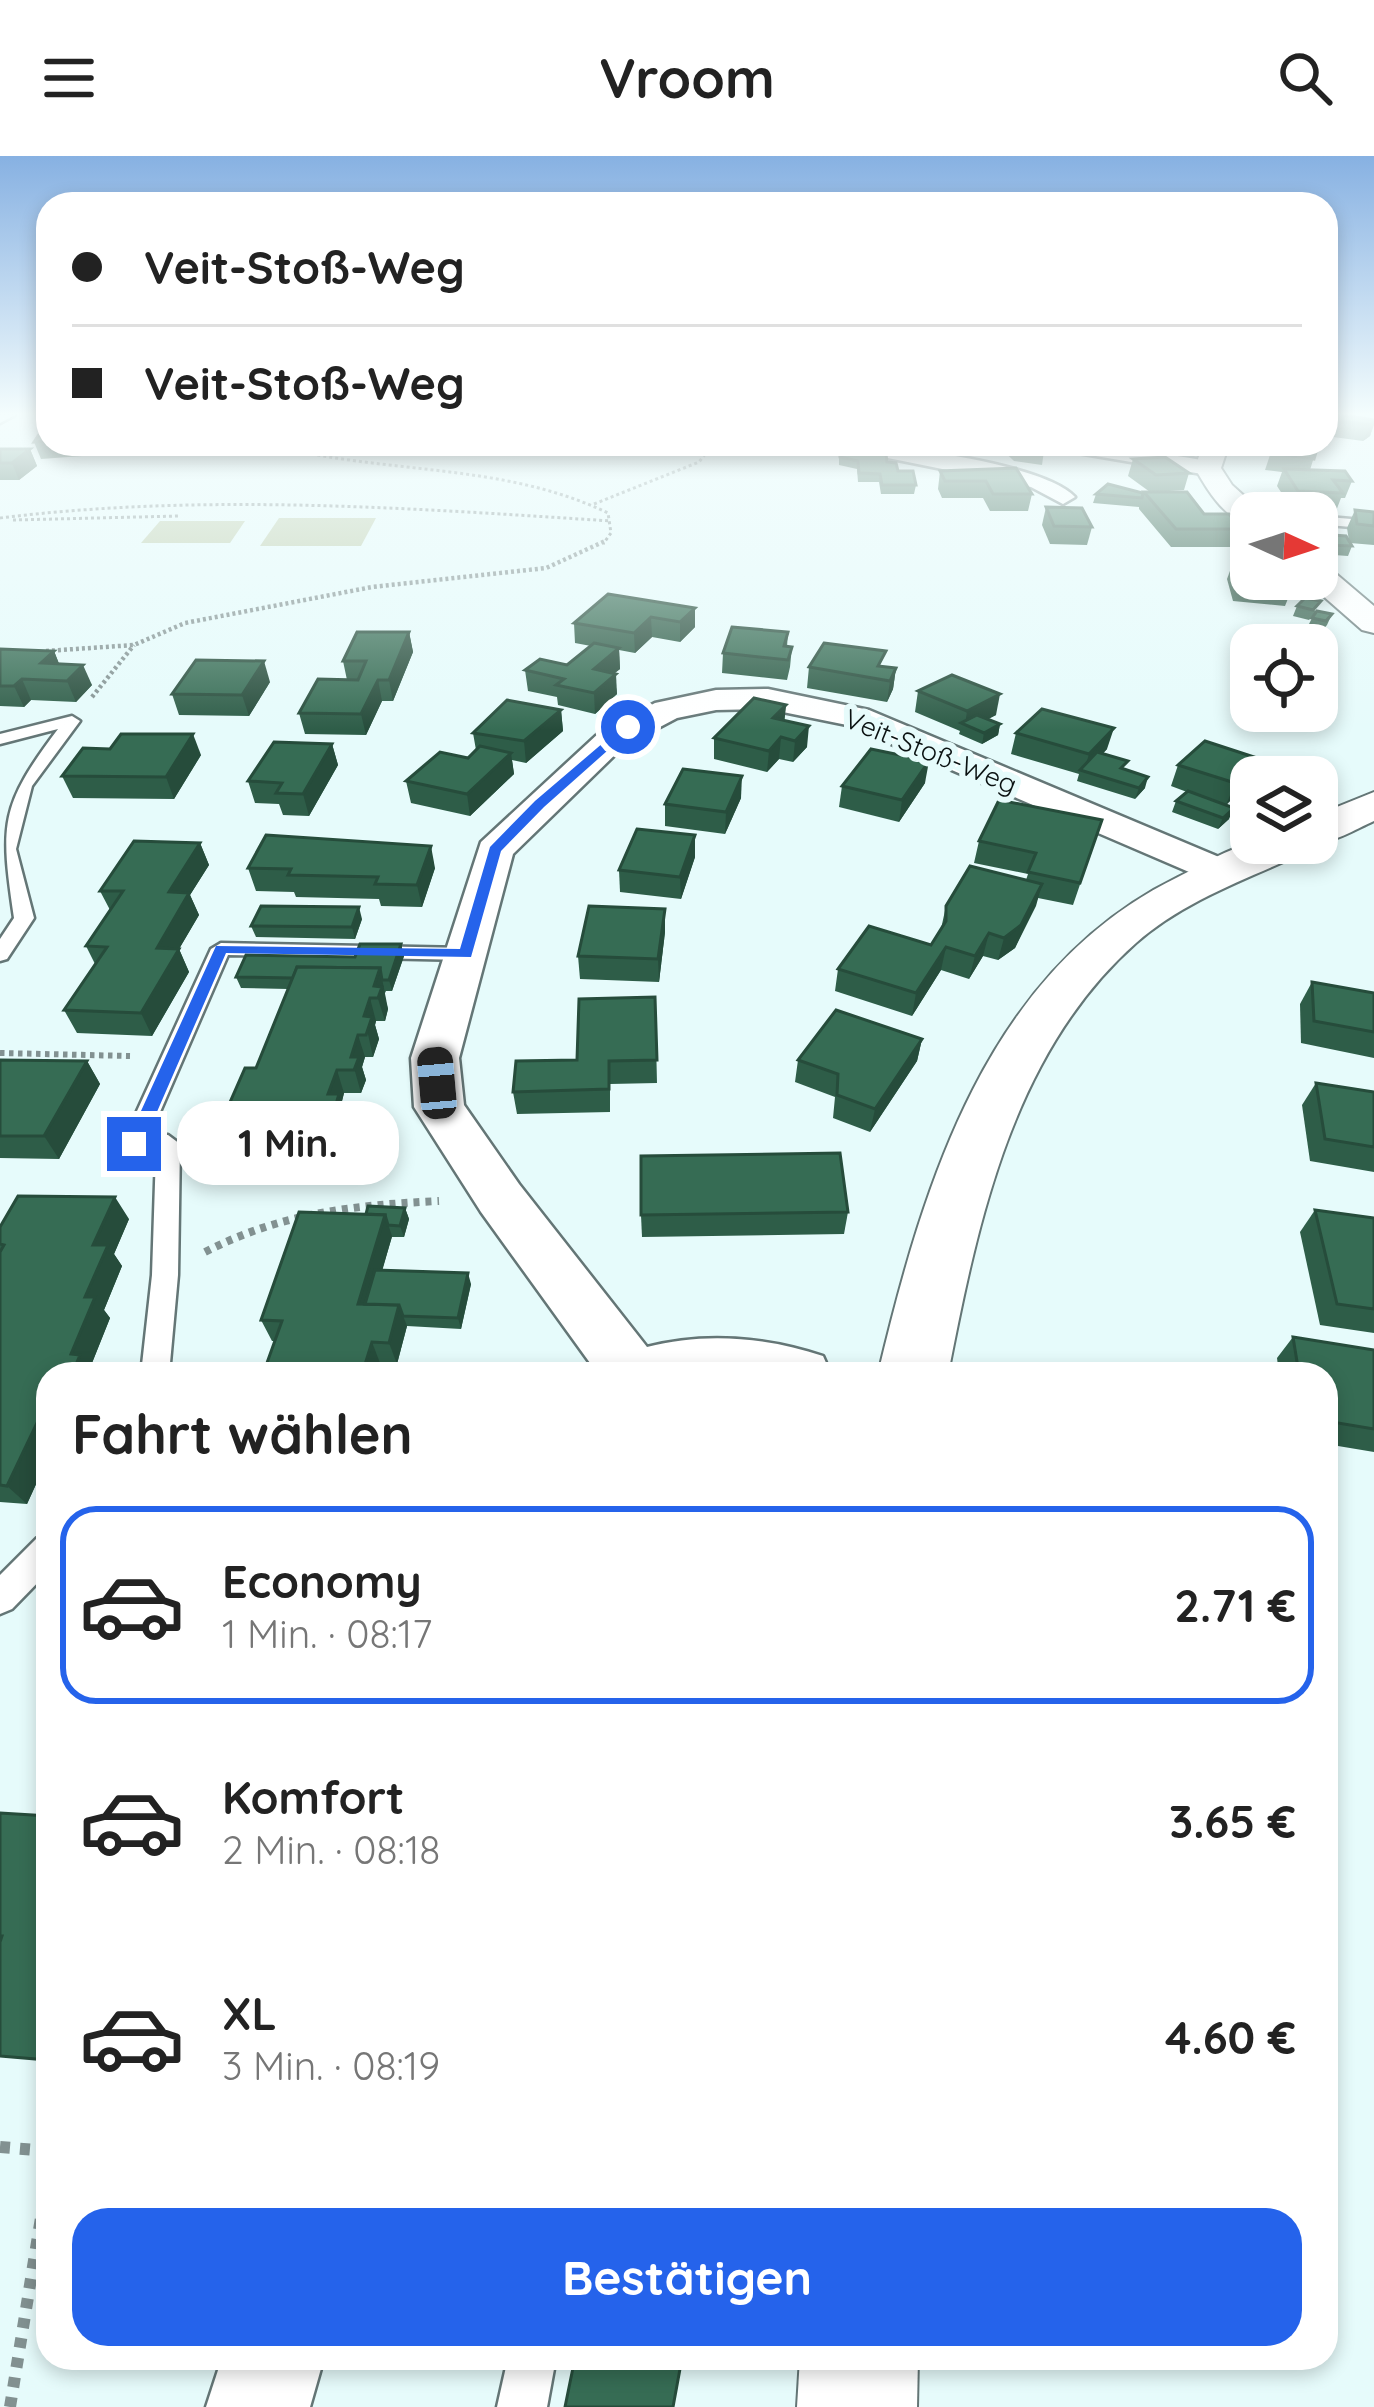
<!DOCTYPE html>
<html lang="de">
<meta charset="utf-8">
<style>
:root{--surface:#fff;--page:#f6f6f6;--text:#222;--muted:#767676;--line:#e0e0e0;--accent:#2563eb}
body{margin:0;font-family:Quicksand,sans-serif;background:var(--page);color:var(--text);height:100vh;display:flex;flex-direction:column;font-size:45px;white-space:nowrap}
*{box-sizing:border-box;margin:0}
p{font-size:39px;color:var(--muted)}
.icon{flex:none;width:66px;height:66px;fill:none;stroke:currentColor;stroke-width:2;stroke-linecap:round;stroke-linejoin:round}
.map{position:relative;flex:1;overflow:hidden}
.details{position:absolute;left:36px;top:1206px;width:1302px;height:1008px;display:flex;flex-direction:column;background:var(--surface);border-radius:36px;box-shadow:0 6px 18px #0003}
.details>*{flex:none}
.top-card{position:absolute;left:36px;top:36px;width:1302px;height:264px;border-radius:36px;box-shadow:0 6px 18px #0003;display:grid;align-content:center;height:264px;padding:0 36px;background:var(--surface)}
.needle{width:78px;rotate:93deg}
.tools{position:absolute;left:1230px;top:336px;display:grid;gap:24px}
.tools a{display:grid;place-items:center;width:108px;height:108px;border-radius:24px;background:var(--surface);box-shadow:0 6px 18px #0003;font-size:60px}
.end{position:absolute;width:54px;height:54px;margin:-27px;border:15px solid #2563eb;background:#fff;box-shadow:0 0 0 6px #fff}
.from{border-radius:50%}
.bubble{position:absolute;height:84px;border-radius:36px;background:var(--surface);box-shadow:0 6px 18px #0003;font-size:39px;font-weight:700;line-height:84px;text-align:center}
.car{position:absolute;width:36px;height:72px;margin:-36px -18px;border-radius:15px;box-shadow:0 0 9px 3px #0007;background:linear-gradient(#222 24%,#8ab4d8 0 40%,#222 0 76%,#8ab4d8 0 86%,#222 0)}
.top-card b{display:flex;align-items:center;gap:42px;height:114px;font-size:45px}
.top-card b+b{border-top:3px solid var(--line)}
.top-card i{width:30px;height:30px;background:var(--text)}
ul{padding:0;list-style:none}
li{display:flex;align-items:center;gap:36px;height:198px;margin:0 24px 18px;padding:0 12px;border:6px solid transparent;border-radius:36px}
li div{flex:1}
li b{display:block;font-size:45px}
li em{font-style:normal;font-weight:700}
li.current{border-color:var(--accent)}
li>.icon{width:108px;height:108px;stroke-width:1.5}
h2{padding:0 36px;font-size:54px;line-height:144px}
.cta{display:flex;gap:24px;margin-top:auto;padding:24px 36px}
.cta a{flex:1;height:138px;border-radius:36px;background:var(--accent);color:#fff;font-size:48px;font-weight:700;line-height:138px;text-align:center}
header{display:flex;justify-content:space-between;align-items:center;height:156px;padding:0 36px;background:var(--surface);font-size:54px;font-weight:700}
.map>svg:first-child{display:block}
.green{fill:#bdcdac}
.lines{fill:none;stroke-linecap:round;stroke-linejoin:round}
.service-casing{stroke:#647676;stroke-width:5}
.minor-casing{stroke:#647676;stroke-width:5}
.tertiary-casing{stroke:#647676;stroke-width:4}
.path-far4{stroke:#829191;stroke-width:3;stroke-dasharray:3 3;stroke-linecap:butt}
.path-far3{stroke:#829191;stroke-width:4.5;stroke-dasharray:3 3;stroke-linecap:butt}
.path-far2{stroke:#829191;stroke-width:6;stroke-dasharray:4.5 4.5;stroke-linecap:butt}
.path-far1{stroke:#829191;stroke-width:8;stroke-dasharray:6 6;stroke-linecap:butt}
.path{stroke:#829191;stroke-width:12;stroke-dasharray:10 10;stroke-linecap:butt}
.service{fill:#fff;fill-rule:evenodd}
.minor{fill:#fff;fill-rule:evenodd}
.tertiary{fill:#fff;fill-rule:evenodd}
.wall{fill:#2e5d48}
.shaded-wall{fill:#264c3b}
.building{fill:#366c54;stroke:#264c3b;stroke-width:3}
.route{fill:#2563eb}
.labels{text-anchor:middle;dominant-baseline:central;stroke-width:12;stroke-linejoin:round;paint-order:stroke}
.far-street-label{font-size:27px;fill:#0a1111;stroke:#e6fbfb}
</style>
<header><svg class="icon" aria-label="menu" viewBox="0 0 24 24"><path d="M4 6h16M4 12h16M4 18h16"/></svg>Vroom<svg class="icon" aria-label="search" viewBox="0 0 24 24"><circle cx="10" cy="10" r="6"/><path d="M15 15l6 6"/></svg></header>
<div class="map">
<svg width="1374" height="2251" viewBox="0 0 1374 2251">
<rect width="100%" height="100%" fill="#e6fbfb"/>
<g class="green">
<path d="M279 362H376L361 390H260Z"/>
<path d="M160 365H245L230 387H141Z"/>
</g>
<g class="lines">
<defs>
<g id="service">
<path d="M1317 360 1374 365V373L1317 368Z"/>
<path d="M72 560 80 565 32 630 16 693 34 762 7 803 0 805V783L14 762C0 667 0 650 58 573L0 588V578Z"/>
<path d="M221 787 466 792 476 798 466 804 228 799 150 979H168L180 988 178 1119 169 1218H141L152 1119 156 997H134L122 988 211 793Z"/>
<path d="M48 1378V1416L12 1453 0 1458V1419L37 1382Z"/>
<path d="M508 2202H556L547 2251H497Z"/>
</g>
<g id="minor">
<path d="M0 259H15L0 267Z"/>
<path d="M842 288C891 288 1043 307 1075 341L1063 348 1031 331 853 295Z"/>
<path d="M1055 288H1105L1208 305 1219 312 1208 319 1066 295Z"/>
<path d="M768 533 869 554 1238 709 1244 717 1238 725H1210L847 569 768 553 716 554 677 562 624 590 513 698 459 902 464 949 519 1028 647 1191C704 1176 767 1181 823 1200L831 1218H598L481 1056 414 951 411 902 481 686 600 576 655 547 716 534Z"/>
<path d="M222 2202H324L310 2251H206Z"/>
</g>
<g id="tertiary">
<path d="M1203 288H1229L1221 312 1232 329 1263 357H1251V370C1225 363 1207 334 1195 312Z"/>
<path d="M1317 409 1328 411 1374 450V477L1362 474 1306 425 1317 423Z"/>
<path d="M1374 636V665C1354 674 1334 687 1312 687L1306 696C1249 722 1183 745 1136 787 1013 896 978 1064 948 1218H878C924 1026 987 814 1178 721 1201 710 1228 692 1253 687 1273 683 1297 687 1317 687V659Z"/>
<path d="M800 2202H918L917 2251H797Z"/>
</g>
</defs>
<use href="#service" class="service-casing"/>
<use href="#minor" class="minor-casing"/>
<use href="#tertiary" class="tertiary-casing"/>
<g class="path-far4">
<path d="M317 288 307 297C409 317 512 311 608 357L611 377 603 388"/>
<path d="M594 348 699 306 713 288"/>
<path d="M0 362C202 337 409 352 611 365"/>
<path d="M13 364 179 360"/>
</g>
<g class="path-far3">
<path d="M46 495 134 489 185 467 372 431 546 412 605 385"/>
<path d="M92 541 134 489"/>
</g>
<path class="path-far2" d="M0 897 130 900"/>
<path class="path-far1" d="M205 1096C281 1057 355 1049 439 1045"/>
<g class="path">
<path d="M0 1991 48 1995"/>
<path d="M10 2251 48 2019"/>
</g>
<use href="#service" class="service"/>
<use href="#minor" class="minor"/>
<use href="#tertiary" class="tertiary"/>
</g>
<g class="wall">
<path d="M1326 259 1374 264V269L1370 280 1363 285 1326 280Z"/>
<path d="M48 271V288H89L82 300 41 303 34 286Z"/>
<path d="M776 288H815L793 294Z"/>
<path d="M996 288H1045L1042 309 1014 305Z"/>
<path d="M1134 288H1171L1165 294Z"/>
<path d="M1248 288H1318L1310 314 1352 325 1345 342H1341L1336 355 1292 353 1277 330 1282 316 1265 314 1272 293Z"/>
<path d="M839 290 887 306 916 329 914 338H881L879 326H858L857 313 839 309Z"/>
<path d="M0 293H30L37 310 19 324H0Z"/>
<path d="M1133 303 1189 317 1184 334 1154 336 1242 373 1236 391H1171L1139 353V351L1093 347 1096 338 1150 336 1128 320Z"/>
<path d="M1016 312 1032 338 1028 355H990L983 342H942L938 333 940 315Z"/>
<path d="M1046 351 1092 371 1087 389 1050 388 1042 369Z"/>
<path d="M1355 354 1374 356V389L1350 387 1352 390 1348 400 1320 398 1317 393 1318 378 1349 385 1347 372Z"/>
<path d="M1234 404 1293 430 1285 450 1233 445 1227 423Z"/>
<path d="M608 438 695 471 680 486 652 481 635 497 619 494 620 513 614 517 617 538 595 558 558 549 557 541 528 535 525 514 567 509 591 490 575 487 574 467Z"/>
<path d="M1297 450 1317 455 1309 464 1293 460Z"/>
<path d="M1332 458 1327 469 1321 476 1307 472 1312 462Z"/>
<path d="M409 476 413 496 393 545H382L366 579 305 578 299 557 347 524 343 505Z"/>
<path d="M788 476 787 491H792L790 511 787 524 722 517 723 497Z"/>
<path d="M0 493 54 495 59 508 92 529 76 546 31 544 24 551 0 550Z"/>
<path d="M809 511H884L896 512 893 533 887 546 807 532Z"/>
<path d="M270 526 249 560 179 559 172 538Z"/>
<path d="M918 535 996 559 987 563 1000 568 998 579 982 588 959 578 960 575 915 556Z"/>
<path d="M786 549 784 564 807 591 793 606 779 603 767 616 714 603V582Z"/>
<path d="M561 554 563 575 526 607 512 604 514 618 470 660 411 647 406 625 468 602 476 594 473 577Z"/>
<path d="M1016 577 1107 593 1103 597 1126 614 1145 632 1135 643 1077 625 1079 618 1011 598Z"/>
<path d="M332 588 338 609 309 660 283 659 279 648 255 647 248 625Z"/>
<path d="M110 593 201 599 174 643 73 642 62 620Z"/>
<path d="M1260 603 1251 624 1226 649 1229 663 1218 673 1172 656 1176 645 1187 636 1171 630 1178 609Z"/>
<path d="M925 627 899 666 839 651 842 630Z"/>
<path d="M741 642 725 678 665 670V648Z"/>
<path d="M1102 664 1073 749 1038 742 1015 792 998 804 983 800 969 823 941 814 912 860 835 835 838 813 931 789 941 773 946 750 1026 724 1028 718 974 707 979 685Z"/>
<path d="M695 679V701L681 743 620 736 619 714Z"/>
<path d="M200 687 209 709 190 739 199 759 179 793 189 816 152 880 77 877 64 854 95 808 86 790 110 754 100 735Z"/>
<path d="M248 712H435L422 751 381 750 379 743 296 741 294 736 256 735Z"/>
<path d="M362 763 355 783 256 781 251 770Z"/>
<path d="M665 776 659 826 580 823 578 800Z"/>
<path d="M401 788 404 800 392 835H386L384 839 388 853 385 865H376L375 869 379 883 373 901H365L362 911 366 924 361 937H344L342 945 347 961 342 977H332L329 987 334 1002 326 1025 218 1023 206 1001 256 912 288 833 241 832 236 821 355 801Z"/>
<path d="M1312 826 1374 837V902L1301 887 1300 848Z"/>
<path d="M655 841 657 927 610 928V956L517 958 513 936 577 904Z"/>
<path d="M922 883 917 905 870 976 833 962 835 941 795 926 798 904Z"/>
<path d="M0 904 87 905 100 928 59 1003 0 1002Z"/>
<path d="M1316 927 1374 936V1016L1310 1005 1302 949Z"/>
<path d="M405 1052 409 1063 404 1081H392L382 1114 471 1128 461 1173 407 1170 397 1208 380 1207 377 1218H263L275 1185H272L261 1164 366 1058Z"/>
<path d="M1315 1054 1374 1062V1177L1320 1169 1300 1076Z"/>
<path d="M848 1056 844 1078 642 1081 641 1059Z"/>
<path d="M129 1063 114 1098 122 1110 104 1154 110 1162 90 1212 96 1218H48V1302L27 1348 0 1346V1071Z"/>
<path d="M1293 1181 1374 1194V1296L1326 1288V1218H1279L1277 1202Z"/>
</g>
<g class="shaded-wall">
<path d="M1374 266 1370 280 1363 285 1370 269Z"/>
<path d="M77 288H89L82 300Z"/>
<path d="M794 288H815L793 294Z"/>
<path d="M30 293 37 310 19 324 12 307Z"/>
<path d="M695 452V471L680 486V466Z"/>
<path d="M651 461 652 481 635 497 634 477Z"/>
<path d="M409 476 413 496 393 545 389 524Z"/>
<path d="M619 492 620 513 595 533 594 513Z"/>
<path d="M54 495 62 515 41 507Z"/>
<path d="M264 505 270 526 249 560 242 539Z"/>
<path d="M83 509 92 529 76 546 67 525Z"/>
<path d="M896 512 893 533 887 546 890 525Z"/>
<path d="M616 518 617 538 595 558 594 537Z"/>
<path d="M22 523 31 544 24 551 14 530Z"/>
<path d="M378 524 382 545 366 579 361 558Z"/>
<path d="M1000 538 996 559 972 572 965 569 967 555Z"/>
<path d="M786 549 784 570 773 562Z"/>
<path d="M561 554 563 575 526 607 524 585Z"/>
<path d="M1000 568 998 579 982 588 984 577Z"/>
<path d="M809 570 807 591 793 606 795 585Z"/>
<path d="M1114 572 1107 593 1086 616 1084 615 1089 598Z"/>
<path d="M193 578 201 599 174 643 166 621Z"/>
<path d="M781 581 779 603 767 616 769 595Z"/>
<path d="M332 588 338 609 309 660 303 638Z"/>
<path d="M511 597 514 618 470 660 467 638Z"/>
<path d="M1260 603 1251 624 1226 649 1235 627Z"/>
<path d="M929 605 925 627 899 666 902 644Z"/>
<path d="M742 620 741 642 725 678 726 656Z"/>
<path d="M1148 621 1145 632 1135 643 1139 632Z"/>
<path d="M1234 652 1229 663 1218 673 1223 662Z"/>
<path d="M695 679V701L681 743 680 721Z"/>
<path d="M200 687 209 709 190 739 199 759 179 793 189 816 152 880 141 857 169 736Z"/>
<path d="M431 690 435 712 422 751 417 729Z"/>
<path d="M1042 728 1036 750 1015 792 998 804 1004 782Z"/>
<path d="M359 751 362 763 355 783 352 771Z"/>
<path d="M665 753V776L659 826 658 803Z"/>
<path d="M989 777 983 800 969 823 975 800Z"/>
<path d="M401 788 404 800 392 835 389 824Z"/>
<path d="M946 791 941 814 912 860 916 837Z"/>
<path d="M380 812 388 853 385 865 374 830Z"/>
<path d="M370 842 376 865 375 869 379 883 373 901 364 860Z"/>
<path d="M358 879 365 901 362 911 366 924 361 937 351 901Z"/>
<path d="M922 883 917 905 870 976 875 953Z"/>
<path d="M87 905 100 928 59 1003 44 980Z"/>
<path d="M337 914 344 937 342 945 347 961 342 977 328 938Z"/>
<path d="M324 955 332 977 329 987 334 1002 326 1025 318 1003 315 979Z"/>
<path d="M115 1041 129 1063 114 1098 122 1110 104 1154 110 1162 90 1212 96 1218H72L71 1198 85 1141 93 1089Z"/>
<path d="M405 1052 409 1063 404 1081 400 1070Z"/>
<path d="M385 1059 392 1080 370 1158 358 1148Z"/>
<path d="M468 1117 471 1128 461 1173 458 1162Z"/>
<path d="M399 1149 407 1170 397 1208 389 1187Z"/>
<path d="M372 1186 380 1207 377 1218H362Z"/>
<path d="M37 1267 48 1278V1302L27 1348 7 1330Z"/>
</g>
<g class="building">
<path d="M1326 259H1345L1374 264V266L1370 269 1326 263Z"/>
<path d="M44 271H48V285L34 286Z"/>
<path d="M1018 288H1045L1046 292Z"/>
<path d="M1274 288 1317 293 1314 303 1271 297Z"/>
<path d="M839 290 885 291 887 306 896 307 898 315H913L916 329H882L880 318 859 317 858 305 840 301Z"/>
<path d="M0 293H30L12 307H0Z"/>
<path d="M1165 301 1189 317 1156 319 1133 303Z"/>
<path d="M1016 312 1032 338H993L986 325H945L940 315Z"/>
<path d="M1284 313 1345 315 1352 325 1333 324 1343 337 1298 335Z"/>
<path d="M1108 328 1143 337 1142 342 1096 338Z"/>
<path d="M1144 336H1187L1204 358H1229L1242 373H1176Z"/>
<path d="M1046 351 1082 352 1092 371 1054 370Z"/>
<path d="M1355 354 1374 356V370L1357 368Z"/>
<path d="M1318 378 1346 380 1352 390 1324 389Z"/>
<path d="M1234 404 1251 406V423H1290L1293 430 1240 426Z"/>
<path d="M608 438 695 452 680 466 651 461 634 477 574 467Z"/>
<path d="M1305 442 1321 445 1313 454 1297 450Z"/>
<path d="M1317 455 1332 458 1326 465 1312 462Z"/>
<path d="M732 471 788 476 784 490 792 491 788 504 723 497Z"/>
<path d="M357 476H409L389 524H378L361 558 299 557 318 523 358 524 366 505H343Z"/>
<path d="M594 487 619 492 594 513 616 518 594 537 556 529 564 523 525 514 540 503 567 509Z"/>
<path d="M824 487 886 495 878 510 896 512 890 525 809 511Z"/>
<path d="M0 493 54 495 41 507 83 509 67 525 22 523 14 530H0Z"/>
<path d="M196 504 264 505 242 539 172 538Z"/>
<path d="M952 519 1000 538 967 555 918 535Z"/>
<path d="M754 542 786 549 773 562 809 570 795 585 781 581 769 595 714 582Z"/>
<path d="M507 544 561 554 524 585 473 577Z"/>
<path d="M1042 553 1114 572 1089 598 1016 577Z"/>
<path d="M977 559 1000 568 984 577 961 567Z"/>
<path d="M121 578H193L166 621 62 620 83 592 110 593Z"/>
<path d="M1205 585 1260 603 1235 627 1178 609Z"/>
<path d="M274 586 332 588 303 638 276 637 282 627 248 625Z"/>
<path d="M480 590 511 597 467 638 406 625 440 596 468 602Z"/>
<path d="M871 593 929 605 902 644 842 630Z"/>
<path d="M1097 596 1128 605 1121 612 1148 621 1139 632 1080 614Z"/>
<path d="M683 613 742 620 726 656 665 648Z"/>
<path d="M1188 635 1234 652 1223 662 1176 645Z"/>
<path d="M999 644 1102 664 1080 727 1028 716 1036 697 979 685Z"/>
<path d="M637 673 695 679 680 721 619 714Z"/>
<path d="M266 679 431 690 417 729 375 728 378 721 288 719 291 713 248 712Z"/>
<path d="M134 685 200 687 169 736 189 737 157 792 179 793 141 857 64 854 107 791 86 790 123 735H100Z"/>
<path d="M970 710 1042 728 1021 769 1004 782 989 777 975 800 946 791 916 837 838 813 869 770 931 789 946 765V750Z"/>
<path d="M261 750 359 751 352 771 251 770Z"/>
<path d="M589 750 665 753 658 803 578 800Z"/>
<path d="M360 788H401L389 824H382L380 812 297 811 293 822 236 821 246 799 355 801Z"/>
<path d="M297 811 380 812 374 830 382 831 378 842H370L364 860 372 861 366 879H358L351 901H359L354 914H337L328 938H339L334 955H324L315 979H326L318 1003 206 1001 245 912H256Z"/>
<path d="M1312 826 1374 837V876L1314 865Z"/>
<path d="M655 841 657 904 609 905V933L513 936 516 905 577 904 579 843Z"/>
<path d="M836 854 922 883 875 953 837 939 838 918 798 904Z"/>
<path d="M0 904 87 905 44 980H0Z"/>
<path d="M1316 927 1374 936V991L1325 983Z"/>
<path d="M840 997 848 1056 641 1059V1000Z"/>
<path d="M18 1040 115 1041 93 1089H108L85 1141H95L71 1198 80 1199 72 1218H48V1266L37 1267 7 1330 0 1329V1096L4 1089 0 1088V1071Z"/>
<path d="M368 1050 405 1052 400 1070 388 1069 385 1059 366 1058Z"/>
<path d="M1315 1054 1374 1062V1153L1337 1148Z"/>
<path d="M299 1056 385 1059 358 1148 399 1149 389 1187 372 1186 362 1218H263L282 1165 261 1164Z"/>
<path d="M375 1114 468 1117 458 1162 403 1160 399 1149 365 1148Z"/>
<path d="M1293 1181 1374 1194V1273L1326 1265V1218H1299Z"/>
<path d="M0 1657 48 1660V1904L0 1900V1786L2 1780H0Z"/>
<path d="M575 2202H682L673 2251H565Z"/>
</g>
<linearGradient id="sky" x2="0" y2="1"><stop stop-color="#87b1e2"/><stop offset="0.45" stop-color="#f4fdfd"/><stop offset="1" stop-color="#f4fdfd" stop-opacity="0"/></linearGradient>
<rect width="1374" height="574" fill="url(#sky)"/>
<path class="route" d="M624 569 634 571 544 651 501 695 471 801 226 797 143 988 128 992 126 988 216 790 460 793 490 691 535 645Z"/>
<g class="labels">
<g class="far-street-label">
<text transform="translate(931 595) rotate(22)">Veit-Stoß-Weg</text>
</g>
</g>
</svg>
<div class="tools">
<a><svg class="needle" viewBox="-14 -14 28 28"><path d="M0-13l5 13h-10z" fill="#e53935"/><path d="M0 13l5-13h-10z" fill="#767676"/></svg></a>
<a><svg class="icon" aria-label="locate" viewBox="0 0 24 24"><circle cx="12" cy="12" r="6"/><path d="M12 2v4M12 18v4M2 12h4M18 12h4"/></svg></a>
<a><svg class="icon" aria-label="layers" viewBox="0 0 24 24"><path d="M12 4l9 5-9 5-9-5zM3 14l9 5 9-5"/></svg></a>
</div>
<i class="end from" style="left:628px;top:571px"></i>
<i class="end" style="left:134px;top:988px"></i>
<div class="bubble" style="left:177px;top:945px;width:222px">1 Min.</div>
<i class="car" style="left:437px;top:927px;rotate:355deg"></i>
<div class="top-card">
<b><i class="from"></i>Veit-Stoß-Weg</b>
<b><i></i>Veit-Stoß-Weg</b>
</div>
<section class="details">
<h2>Fahrt wählen</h2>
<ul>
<li class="current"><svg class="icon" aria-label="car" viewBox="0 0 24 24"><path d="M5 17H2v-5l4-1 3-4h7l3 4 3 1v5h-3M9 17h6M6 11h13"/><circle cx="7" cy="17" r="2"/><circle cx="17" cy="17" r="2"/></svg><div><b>Economy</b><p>1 Min. · 08:17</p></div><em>2.71 €</em></li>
<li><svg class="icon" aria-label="car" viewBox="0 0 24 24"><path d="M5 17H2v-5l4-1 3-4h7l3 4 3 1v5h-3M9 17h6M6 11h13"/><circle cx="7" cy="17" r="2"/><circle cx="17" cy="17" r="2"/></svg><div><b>Komfort</b><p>2 Min. · 08:18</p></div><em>3.65 €</em></li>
<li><svg class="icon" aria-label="car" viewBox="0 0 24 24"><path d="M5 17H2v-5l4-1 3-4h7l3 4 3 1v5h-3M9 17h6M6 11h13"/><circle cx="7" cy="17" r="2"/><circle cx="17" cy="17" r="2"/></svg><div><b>XL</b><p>3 Min. · 08:19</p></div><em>4.60 €</em></li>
</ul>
<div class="cta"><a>Bestätigen</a></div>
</section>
</div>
